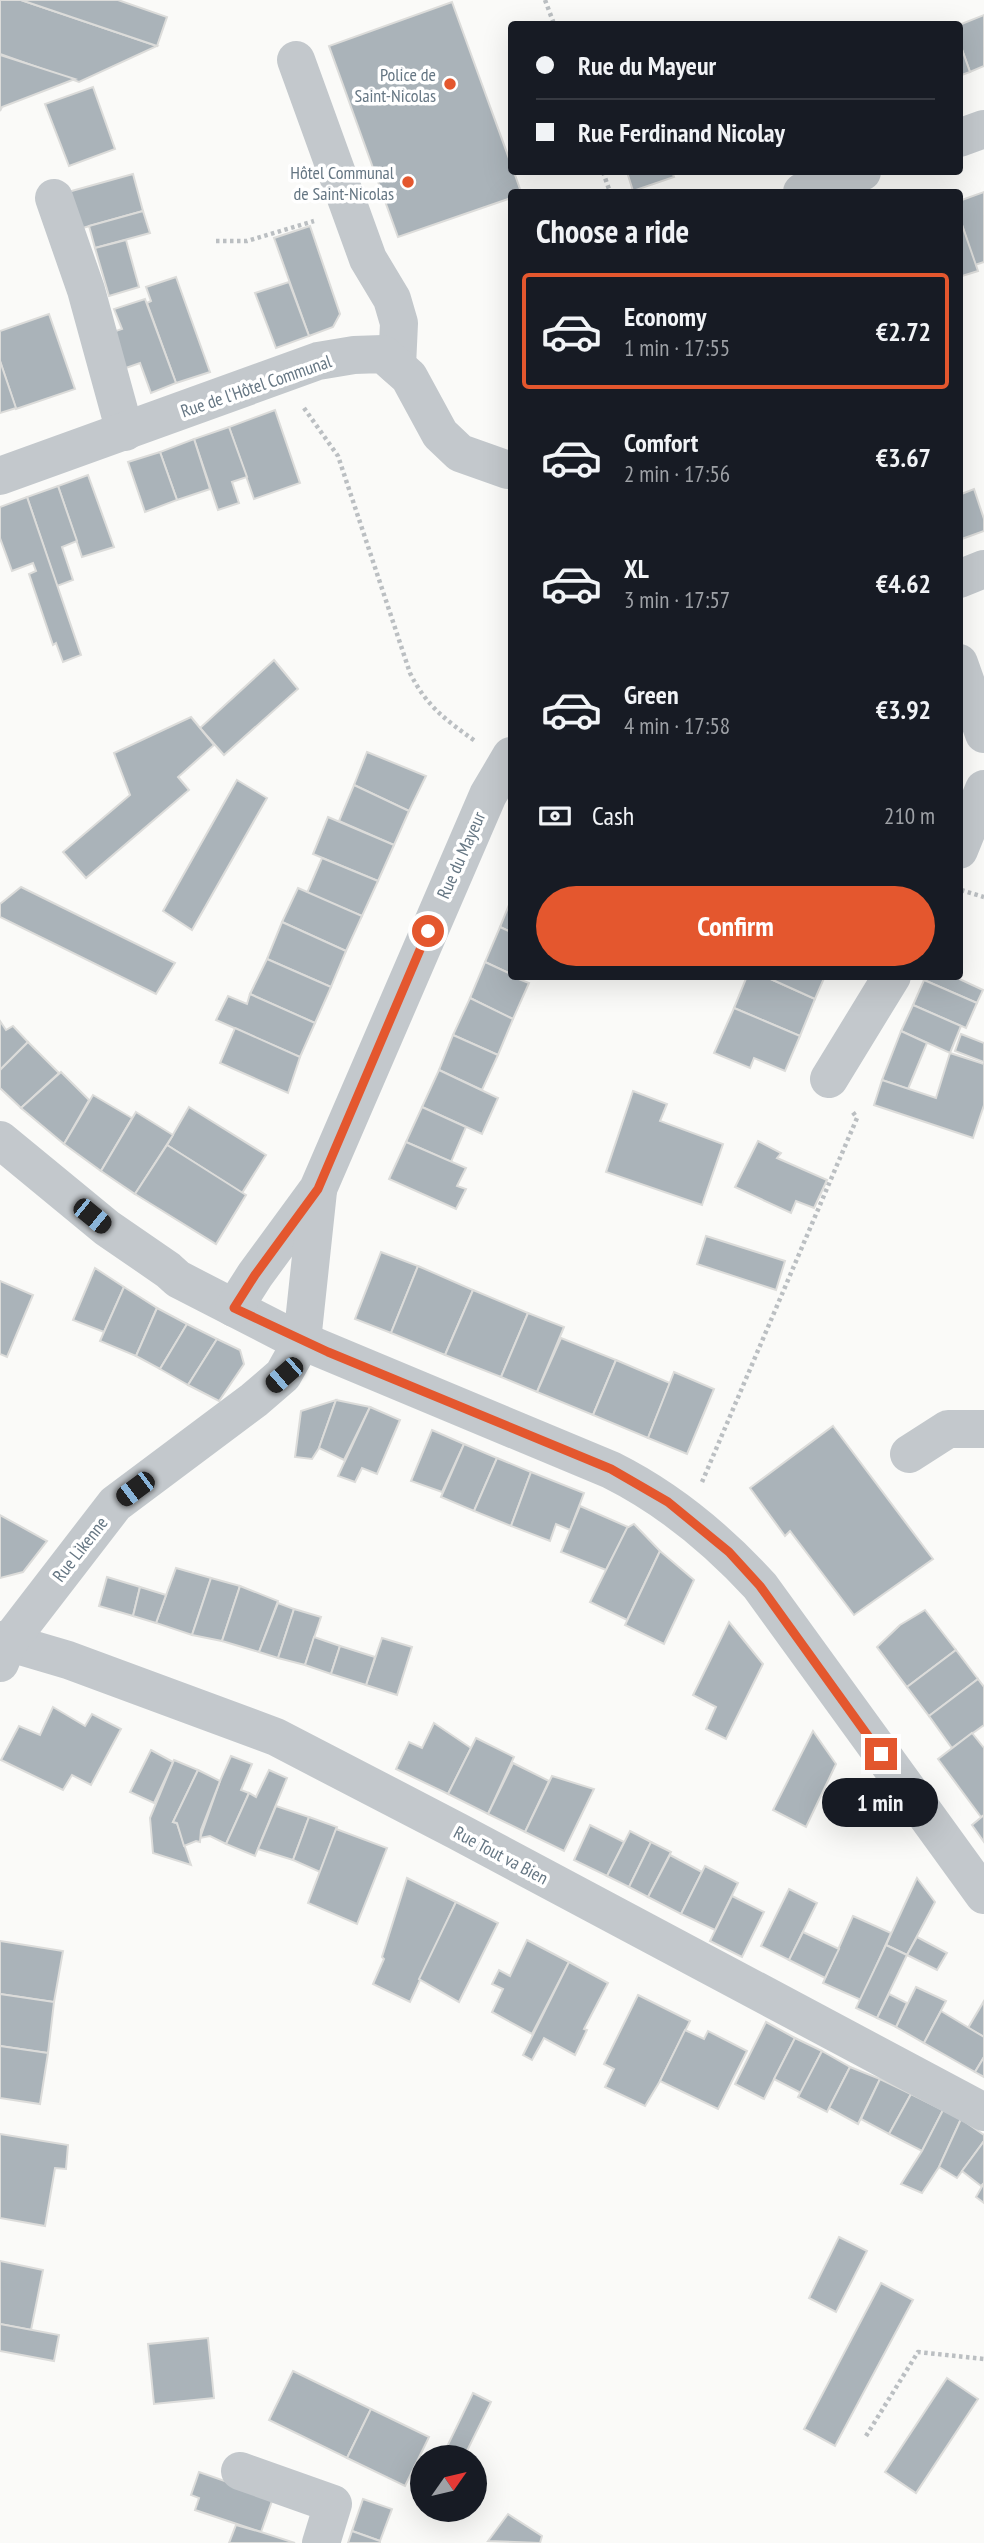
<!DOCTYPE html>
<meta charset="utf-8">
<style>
:root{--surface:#171b24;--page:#242831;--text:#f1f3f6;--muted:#9ea1a6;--line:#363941;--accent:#e4572e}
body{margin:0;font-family:"PT Sans Narrow",sans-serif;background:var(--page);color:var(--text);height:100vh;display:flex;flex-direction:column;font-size:26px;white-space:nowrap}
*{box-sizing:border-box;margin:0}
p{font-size:23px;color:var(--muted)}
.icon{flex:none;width:38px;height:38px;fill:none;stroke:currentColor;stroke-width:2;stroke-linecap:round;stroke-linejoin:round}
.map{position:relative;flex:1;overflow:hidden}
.panel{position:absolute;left:508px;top:189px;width:455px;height:791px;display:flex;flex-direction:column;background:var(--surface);border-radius:7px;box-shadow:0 7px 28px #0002}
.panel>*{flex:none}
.guide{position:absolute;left:508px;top:21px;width:455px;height:154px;border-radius:7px;box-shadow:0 7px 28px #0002;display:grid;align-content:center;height:154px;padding:0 28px;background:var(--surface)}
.needle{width:46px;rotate:56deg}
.controls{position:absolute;left:410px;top:2445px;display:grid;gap:14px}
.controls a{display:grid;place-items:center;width:77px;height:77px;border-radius:50%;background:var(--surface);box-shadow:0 7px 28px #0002;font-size:35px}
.end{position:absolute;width:32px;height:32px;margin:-16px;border:9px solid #e4572e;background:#fff;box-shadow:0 0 0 4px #fff}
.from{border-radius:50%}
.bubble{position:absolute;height:49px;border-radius:24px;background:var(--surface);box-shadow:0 7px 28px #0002;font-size:23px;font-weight:800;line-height:49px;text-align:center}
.car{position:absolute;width:21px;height:42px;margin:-21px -10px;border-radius:9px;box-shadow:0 0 5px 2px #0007;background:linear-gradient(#222 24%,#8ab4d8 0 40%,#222 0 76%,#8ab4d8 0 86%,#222 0)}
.guide b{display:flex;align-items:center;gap:24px;height:66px;font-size:26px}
.guide b+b{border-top:2px solid var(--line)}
.guide i{width:18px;height:18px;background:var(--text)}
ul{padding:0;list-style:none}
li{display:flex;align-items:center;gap:21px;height:116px;margin:0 14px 10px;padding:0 14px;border:4px solid transparent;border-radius:7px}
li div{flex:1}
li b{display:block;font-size:26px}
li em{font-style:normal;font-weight:800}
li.selected{border-color:var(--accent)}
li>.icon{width:63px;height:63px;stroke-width:1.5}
h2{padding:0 28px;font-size:32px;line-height:84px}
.pay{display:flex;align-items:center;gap:18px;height:77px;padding:0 28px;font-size:26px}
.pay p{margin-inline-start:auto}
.action{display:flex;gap:14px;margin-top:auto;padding:14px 28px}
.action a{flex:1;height:80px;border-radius:42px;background:var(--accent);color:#fff;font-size:28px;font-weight:800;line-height:80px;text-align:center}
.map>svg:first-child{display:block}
.building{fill:#aab3b9;stroke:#dcdcda;stroke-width:2}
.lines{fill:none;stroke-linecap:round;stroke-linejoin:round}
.path{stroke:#bbbfc2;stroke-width:4.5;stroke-dasharray:3.5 3.5;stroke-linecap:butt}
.minor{stroke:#c3c8cc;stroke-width:38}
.route{stroke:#e4572e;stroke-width:9}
.poi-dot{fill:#e4572e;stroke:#fff;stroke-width:2.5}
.labels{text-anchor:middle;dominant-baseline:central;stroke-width:7;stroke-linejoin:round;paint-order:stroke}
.poi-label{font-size:18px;fill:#657683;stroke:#fff;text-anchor:end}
.street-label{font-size:18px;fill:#657683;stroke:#fff}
</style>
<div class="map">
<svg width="984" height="2543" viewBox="0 0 984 2543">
<rect width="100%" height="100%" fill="#fafaf8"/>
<g class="building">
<path d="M0 0H21L157 46 79 82 0 54Z"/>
<path d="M21 0H118L167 17 157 46Z"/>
<path d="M452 2 511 164V172H514L521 192H511V198L398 237 329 46Z"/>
<path d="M984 15V66L970 72 959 41V25Z"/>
<path d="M959 41 970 72 959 76Z"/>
<path d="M0 55 75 79 2 107 0 111Z"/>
<path d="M93 87 115 149 69 166 45 104Z"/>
<path d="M627 172H672L674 177 633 191Z"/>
<path d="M133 174 143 211 79 229 68 192Z"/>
<path d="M984 192V262L975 265 959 216V201Z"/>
<path d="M143 211 150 233 95 248 89 226Z"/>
<path d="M959 216 978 271 959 277Z"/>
<path d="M310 226 340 314 333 327 309 336 274 238Z"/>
<path d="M126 240 139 287 109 296 95 248Z"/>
<path d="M176 277 210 372 176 383 147 303 151 301 146 287Z"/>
<path d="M289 282 309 336 276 348 255 293Z"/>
<path d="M145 299 176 383 151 393 140 363 120 370 107 334 122 329 114 309Z"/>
<path d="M49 314 75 389 16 409 0 361V331Z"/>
<path d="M0 361 16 408 0 413Z"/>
<path d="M275 410 300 483 254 499 229 427Z"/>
<path d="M229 427 247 477 232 482 239 503 218 510 194 439Z"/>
<path d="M194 439 210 489 177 500 160 452Z"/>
<path d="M160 452 177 500 145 512 128 462Z"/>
<path d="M88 475 114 547 82 557 58 486Z"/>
<path d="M58 486 77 541 62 547 73 580 57 586 27 497Z"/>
<path d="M974 489 984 519V531L959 540V495Z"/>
<path d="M27 497 81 655 63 662 56 643 53 645 29 574 36 571 33 563 12 571 0 538V507Z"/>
<path d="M274 660 298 689 224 755 200 728Z"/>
<path d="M191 717 214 745 178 777 189 790 86 878 63 852 130 795 114 753Z"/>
<path d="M367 752 426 776 409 811 354 785Z"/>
<path d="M237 780 267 798 192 930 163 911Z"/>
<path d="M354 785 409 811 394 845 339 821Z"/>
<path d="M328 817 394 845 378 881 313 854Z"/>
<path d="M322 858 378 881 362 916 307 893Z"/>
<path d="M21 887 175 963 156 994 0 917V904Z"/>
<path d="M298 888 362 916 346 951 282 922Z"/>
<path d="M511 900V932L500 927Z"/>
<path d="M282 922 346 951 331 987 267 959Z"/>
<path d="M500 927 511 932V974L485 962Z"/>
<path d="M267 959 331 987 315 1023 250 994Z"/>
<path d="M485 962 511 974V976L529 983 513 1019 470 998Z"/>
<path d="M747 976H764L815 999 800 1036 734 1008Z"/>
<path d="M764 976H825L815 999Z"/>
<path d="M926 976H953L983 990 977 1003 924 980Z"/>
<path d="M924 980 977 1003 966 1028 913 1005Z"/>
<path d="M250 994 315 1023 300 1057 216 1020 228 996 247 1004Z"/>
<path d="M470 998 513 1019 498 1055 453 1035Z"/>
<path d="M913 1005 961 1026 950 1053 901 1031Z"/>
<path d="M734 1008 800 1036 785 1071 754 1058 750 1068 714 1053Z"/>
<path d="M0 1021 6 1030 13 1026 28 1042 0 1070Z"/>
<path d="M235 1028 300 1057 288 1093 220 1063Z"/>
<path d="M901 1031 927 1043 908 1089 882 1080Z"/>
<path d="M961 1034 984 1043V1062L955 1051Z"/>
<path d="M453 1035 498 1055 482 1090 439 1070Z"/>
<path d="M28 1042 59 1073 21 1108 0 1088V1070Z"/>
<path d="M950 1053 984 1064V1105L973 1138 874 1105 882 1080 936 1098Z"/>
<path d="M439 1070 498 1098 482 1134 422 1107Z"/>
<path d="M61 1072 89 1100 64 1144 21 1108Z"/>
<path d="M633 1091 667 1104 660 1121 723 1144 702 1205 606 1172Z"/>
<path d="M93 1095 132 1118 101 1171 64 1144Z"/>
<path d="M189 1107 266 1155 242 1193 167 1145Z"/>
<path d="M422 1107 466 1127 451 1162 406 1142Z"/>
<path d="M136 1112 173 1135 135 1194 101 1171Z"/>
<path d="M758 1141 781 1153 777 1158 827 1180 814 1208 796 1201 791 1213 735 1187Z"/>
<path d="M406 1142 466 1168 457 1186 466 1189 456 1209 389 1179Z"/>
<path d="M167 1145 246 1195 216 1244 135 1194Z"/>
<path d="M706 1236 785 1261 776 1290 697 1264Z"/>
<path d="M381 1252 418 1266 391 1333 355 1319Z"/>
<path d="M418 1266 473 1290 445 1355 391 1333Z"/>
<path d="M95 1268 124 1287 104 1332 73 1320Z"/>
<path d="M0 1281 33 1295 7 1357 0 1354Z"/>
<path d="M124 1287 157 1308 136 1356 100 1341Z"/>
<path d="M473 1290 528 1313 501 1377 445 1355Z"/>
<path d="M157 1308 187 1324 160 1369 136 1356Z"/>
<path d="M528 1313 564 1327 537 1392 501 1377Z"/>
<path d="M187 1324 217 1339 188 1385 160 1369Z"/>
<path d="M561 1338 616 1360 593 1415 537 1392Z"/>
<path d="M217 1339 240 1350 244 1364 219 1401 188 1385Z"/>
<path d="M616 1360 670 1383 648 1438 593 1415Z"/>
<path d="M674 1372 714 1389 687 1454 648 1438Z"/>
<path d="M336 1400 319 1448 312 1459 295 1457 301 1411Z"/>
<path d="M336 1400 370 1407 344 1460 319 1448Z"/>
<path d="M370 1407 400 1420 377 1474 362 1468 355 1482 338 1476Z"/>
<path d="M833 1426 933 1559 854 1615 790 1531 785 1536 750 1488Z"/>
<path d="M432 1430 464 1444 442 1492 411 1481Z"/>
<path d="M464 1444 497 1458 474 1511 441 1497Z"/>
<path d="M497 1458 531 1472 511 1526 474 1511Z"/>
<path d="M531 1472 584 1493 570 1530 556 1524 550 1541 511 1526Z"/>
<path d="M580 1506 628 1527 606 1570 561 1552Z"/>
<path d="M0 1515 47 1541 23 1572 0 1578Z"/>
<path d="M634 1524 660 1551 627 1620 590 1602 627 1528Z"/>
<path d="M660 1551 694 1580 664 1644 625 1625Z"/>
<path d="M176 1568 211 1578 192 1635 156 1623Z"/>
<path d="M107 1577 140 1587 133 1616 99 1606Z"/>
<path d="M211 1578 240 1586 222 1641 192 1635Z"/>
<path d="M240 1586 278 1601 259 1652 222 1641Z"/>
<path d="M140 1587 166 1595 156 1623 133 1616Z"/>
<path d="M278 1603 294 1609 278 1658 259 1652Z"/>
<path d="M294 1609 321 1617 305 1665 278 1658Z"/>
<path d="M925 1610 956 1650 907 1687 877 1647 900 1625Z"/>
<path d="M729 1622 763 1664 726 1739 706 1729 716 1707 693 1695Z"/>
<path d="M314 1637 340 1646 331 1674 305 1665Z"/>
<path d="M382 1638 412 1647 397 1695 366 1685Z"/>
<path d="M340 1646 375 1657 366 1685 331 1674Z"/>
<path d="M956 1650 978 1679 929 1716 907 1687Z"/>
<path d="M978 1679 984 1687V1725L952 1748 929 1716Z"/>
<path d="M53 1707 85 1726 92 1714 121 1729 91 1785 72 1775 63 1790 1 1760 19 1726 40 1735Z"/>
<path d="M434 1723 471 1748 448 1794 396 1769 409 1742 422 1748Z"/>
<path d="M813 1731 836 1764 806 1827 773 1810Z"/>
<path d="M972 1733 984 1748V1815L981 1817 938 1759Z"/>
<path d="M476 1738 514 1757 488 1814 448 1794Z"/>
<path d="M151 1750 173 1762 154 1803 130 1792Z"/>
<path d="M231 1756 252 1764 241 1790 249 1793 226 1844 210 1836 200 1838 220 1781Z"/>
<path d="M174 1760 198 1770 173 1822 177 1823 191 1865 153 1853 150 1818Z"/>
<path d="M513 1763 549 1781 525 1832 488 1814Z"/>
<path d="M198 1770 220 1781 201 1830 200 1842 196 1841 184 1846 177 1823 173 1822Z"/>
<path d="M269 1770 287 1778 255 1856 226 1844 249 1793 256 1797Z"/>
<path d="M552 1776 594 1789 564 1851 525 1832Z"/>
<path d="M276 1806 309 1817 293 1860 258 1849Z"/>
<path d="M984 1815V1842L972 1825Z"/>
<path d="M309 1817 337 1827 320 1872 293 1860Z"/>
<path d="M590 1825 624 1842 607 1876 574 1860Z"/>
<path d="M336 1829 387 1848 357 1924 308 1903Z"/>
<path d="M630 1831 651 1842 629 1887 607 1876Z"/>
<path d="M651 1842 671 1852 648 1897 629 1887Z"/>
<path d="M670 1855 702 1872 681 1914 648 1897Z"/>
<path d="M705 1866 738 1883 715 1930 681 1914Z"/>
<path d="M407 1878 456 1902 410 2002 373 1984 384 1959 382 1957Z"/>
<path d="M917 1878 935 1902 907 1955 886 1945Z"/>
<path d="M789 1889 817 1903 789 1960 761 1946Z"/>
<path d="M732 1896 764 1912 742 1957 710 1941Z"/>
<path d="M456 1902 498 1923 459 2002 419 1979Z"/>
<path d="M853 1916 891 1933 861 2000 823 1983Z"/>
<path d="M803 1932 839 1949 825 1978 789 1960Z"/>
<path d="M917 1937 947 1953 937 1970 907 1955Z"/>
<path d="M527 1940 569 1962 532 2034 492 2012 503 1989 492 1984 499 1970 510 1976Z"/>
<path d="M0 1941 63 1951 54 2002 0 1994Z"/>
<path d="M886 1945 907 1955 877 2018 856 2008Z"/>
<path d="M569 1962 608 1983 584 2029 587 2030 575 2055 544 2038 532 2060 523 2055Z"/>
<path d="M916 1987 946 2001 924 2043 896 2027Z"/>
<path d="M0 1994 54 2002 48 2053 0 2046Z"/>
<path d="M889 1994 907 2003 896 2027 877 2018Z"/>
<path d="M638 1995 690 2021 660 2081 645 2106 605 2087 614 2069 604 2064Z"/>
<path d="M984 2001V2037L968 2028Z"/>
<path d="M941 2011 984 2037V2057L975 2072 924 2043Z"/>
<path d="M766 2022 795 2038 764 2099 735 2084Z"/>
<path d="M685 2030 704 2039 708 2031 747 2051 718 2109 660 2081Z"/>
<path d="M795 2038 822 2051 801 2093 774 2079Z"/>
<path d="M0 2046 48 2053 40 2104 0 2098Z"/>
<path d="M822 2051 850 2067 827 2112 798 2097Z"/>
<path d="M984 2057V2077L975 2072Z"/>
<path d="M850 2067 880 2079 858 2124 829 2108Z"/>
<path d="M880 2079 911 2094 889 2134 861 2119Z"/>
<path d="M911 2094 943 2110 922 2151 889 2134Z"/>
<path d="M943 2110 961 2119 939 2167 922 2193 901 2184 922 2151Z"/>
<path d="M961 2119 984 2135V2141L957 2178 939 2167Z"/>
<path d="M0 2134 68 2145 66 2169 55 2168 45 2226 0 2218Z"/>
<path d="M984 2141V2183L981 2186 962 2171Z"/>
<path d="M984 2183V2203L976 2197Z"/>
<path d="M839 2237 867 2251 836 2312 809 2298Z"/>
<path d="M0 2261 43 2270 31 2330 0 2324Z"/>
<path d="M881 2283 913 2300 835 2446 804 2429Z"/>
<path d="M0 2324 59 2335 54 2361 0 2351Z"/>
<path d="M208 2338 214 2398 154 2404 148 2344Z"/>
<path d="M293 2371 371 2409 347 2458 269 2420Z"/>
<path d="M947 2378 978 2399 916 2493 885 2472Z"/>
<path d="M473 2393 491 2402 464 2457H442Z"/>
<path d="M371 2409 429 2437 405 2486 347 2458Z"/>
<path d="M199 2472 273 2498 261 2532 195 2510 199 2498 191 2495Z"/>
<path d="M363 2499 392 2509 380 2541 352 2531Z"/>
<path d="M508 2514 542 2536 540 2543 488 2541Z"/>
<path d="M236 2525 261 2532 295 2543H229Z"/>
<path d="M352 2531 380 2541V2543H348Z"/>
</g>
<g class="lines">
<g class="path">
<path d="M545 0 554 24"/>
<path d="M603 172 610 192"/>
<path d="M216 241H247L314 221"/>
<path d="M304 408 338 456 410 673C427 707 446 720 475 741"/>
<path d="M961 890 984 897"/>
<path d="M702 1482 857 1118 852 1111"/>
<path d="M866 2436 918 2352 984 2359"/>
</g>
<g class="minor">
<path d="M296 60 368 259 392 299 399 323 397 366"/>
<path d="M959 138 984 129"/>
<path d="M802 192 862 172"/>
<path d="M54 198 86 290 125 432"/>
<path d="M0 476 318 361 354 355 383 354 409 377 440 434 460 453 508 470 511 469"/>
<path d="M959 579 984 569"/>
<path d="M959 663 984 734"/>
<path d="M959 850 984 789"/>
<path d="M829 1079 892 976"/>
<path d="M0 1140 107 1228 168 1270 178 1279 283 1333 611 1470C669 1499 716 1538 760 1586L984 1895"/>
<path d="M234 1308 255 1275 318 1189 488 795 511 756"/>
<path d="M909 1454 948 1429H984"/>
<path d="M0 1640 68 1660 276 1737 457 1831 984 2112"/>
<path d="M0 1663 8 1643 115 1504 254 1400 283 1375 302 1341 318 1191"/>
<path d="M240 2471 333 2504 321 2543"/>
</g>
</g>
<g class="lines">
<path class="route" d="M428 931 318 1189 255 1275 234 1308 328 1352 611 1469 668 1502 729 1552 760 1586 881 1754"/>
</g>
<g class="poi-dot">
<circle cx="450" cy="84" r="7"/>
<circle cx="408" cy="182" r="7"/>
</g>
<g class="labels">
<g class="poi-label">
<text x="436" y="74">Police de<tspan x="436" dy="21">Saint-Nicolas</tspan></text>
<text x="394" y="172">Hôtel Communal<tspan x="394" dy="21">de Saint-Nicolas</tspan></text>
</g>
<g class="street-label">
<text transform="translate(256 386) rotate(-19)">Rue de l'Hôtel Communal</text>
<text transform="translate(461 855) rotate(-66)">Rue du Mayeur</text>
<text transform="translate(80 1549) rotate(-52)">Rue Likenne</text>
<text transform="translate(501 1855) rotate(28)">Rue Tout va Bien</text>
</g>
</g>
</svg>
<div class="controls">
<a><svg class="needle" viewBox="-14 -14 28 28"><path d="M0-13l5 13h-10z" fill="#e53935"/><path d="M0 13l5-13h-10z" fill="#9ea1a6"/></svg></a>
</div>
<i class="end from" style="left:428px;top:931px"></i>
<i class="end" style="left:881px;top:1754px"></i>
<div class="bubble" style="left:822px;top:1778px;width:116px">1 min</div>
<i class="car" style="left:92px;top:1216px;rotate:129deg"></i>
<i class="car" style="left:284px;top:1375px;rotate:229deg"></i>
<i class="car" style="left:135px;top:1489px;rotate:233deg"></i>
<div class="guide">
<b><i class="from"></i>Rue du Mayeur</b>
<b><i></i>Rue Ferdinand Nicolay</b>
</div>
<section class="panel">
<h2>Choose a ride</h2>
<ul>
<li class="selected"><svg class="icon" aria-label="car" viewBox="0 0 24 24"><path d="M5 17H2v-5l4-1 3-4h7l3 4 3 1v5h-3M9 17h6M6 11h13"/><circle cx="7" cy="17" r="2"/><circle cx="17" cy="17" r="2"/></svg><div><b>Economy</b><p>1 min · 17:55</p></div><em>€2.72</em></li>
<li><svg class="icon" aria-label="car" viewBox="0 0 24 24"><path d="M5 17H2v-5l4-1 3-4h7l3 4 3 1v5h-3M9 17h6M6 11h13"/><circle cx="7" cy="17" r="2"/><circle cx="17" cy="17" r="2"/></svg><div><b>Comfort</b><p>2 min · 17:56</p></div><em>€3.67</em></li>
<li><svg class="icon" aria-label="car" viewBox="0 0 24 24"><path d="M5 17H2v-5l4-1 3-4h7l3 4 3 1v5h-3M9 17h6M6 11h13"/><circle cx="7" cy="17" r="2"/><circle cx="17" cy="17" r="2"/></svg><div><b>XL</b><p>3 min · 17:57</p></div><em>€4.62</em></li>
<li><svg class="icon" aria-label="car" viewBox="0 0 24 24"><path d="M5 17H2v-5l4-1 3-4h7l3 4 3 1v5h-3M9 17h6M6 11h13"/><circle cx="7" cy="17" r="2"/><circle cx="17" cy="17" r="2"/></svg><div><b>Green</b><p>4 min · 17:58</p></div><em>€3.92</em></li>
</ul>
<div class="pay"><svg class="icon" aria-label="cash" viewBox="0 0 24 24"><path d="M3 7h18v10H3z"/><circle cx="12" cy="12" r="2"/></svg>Cash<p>210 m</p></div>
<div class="action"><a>Confirm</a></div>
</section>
</div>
